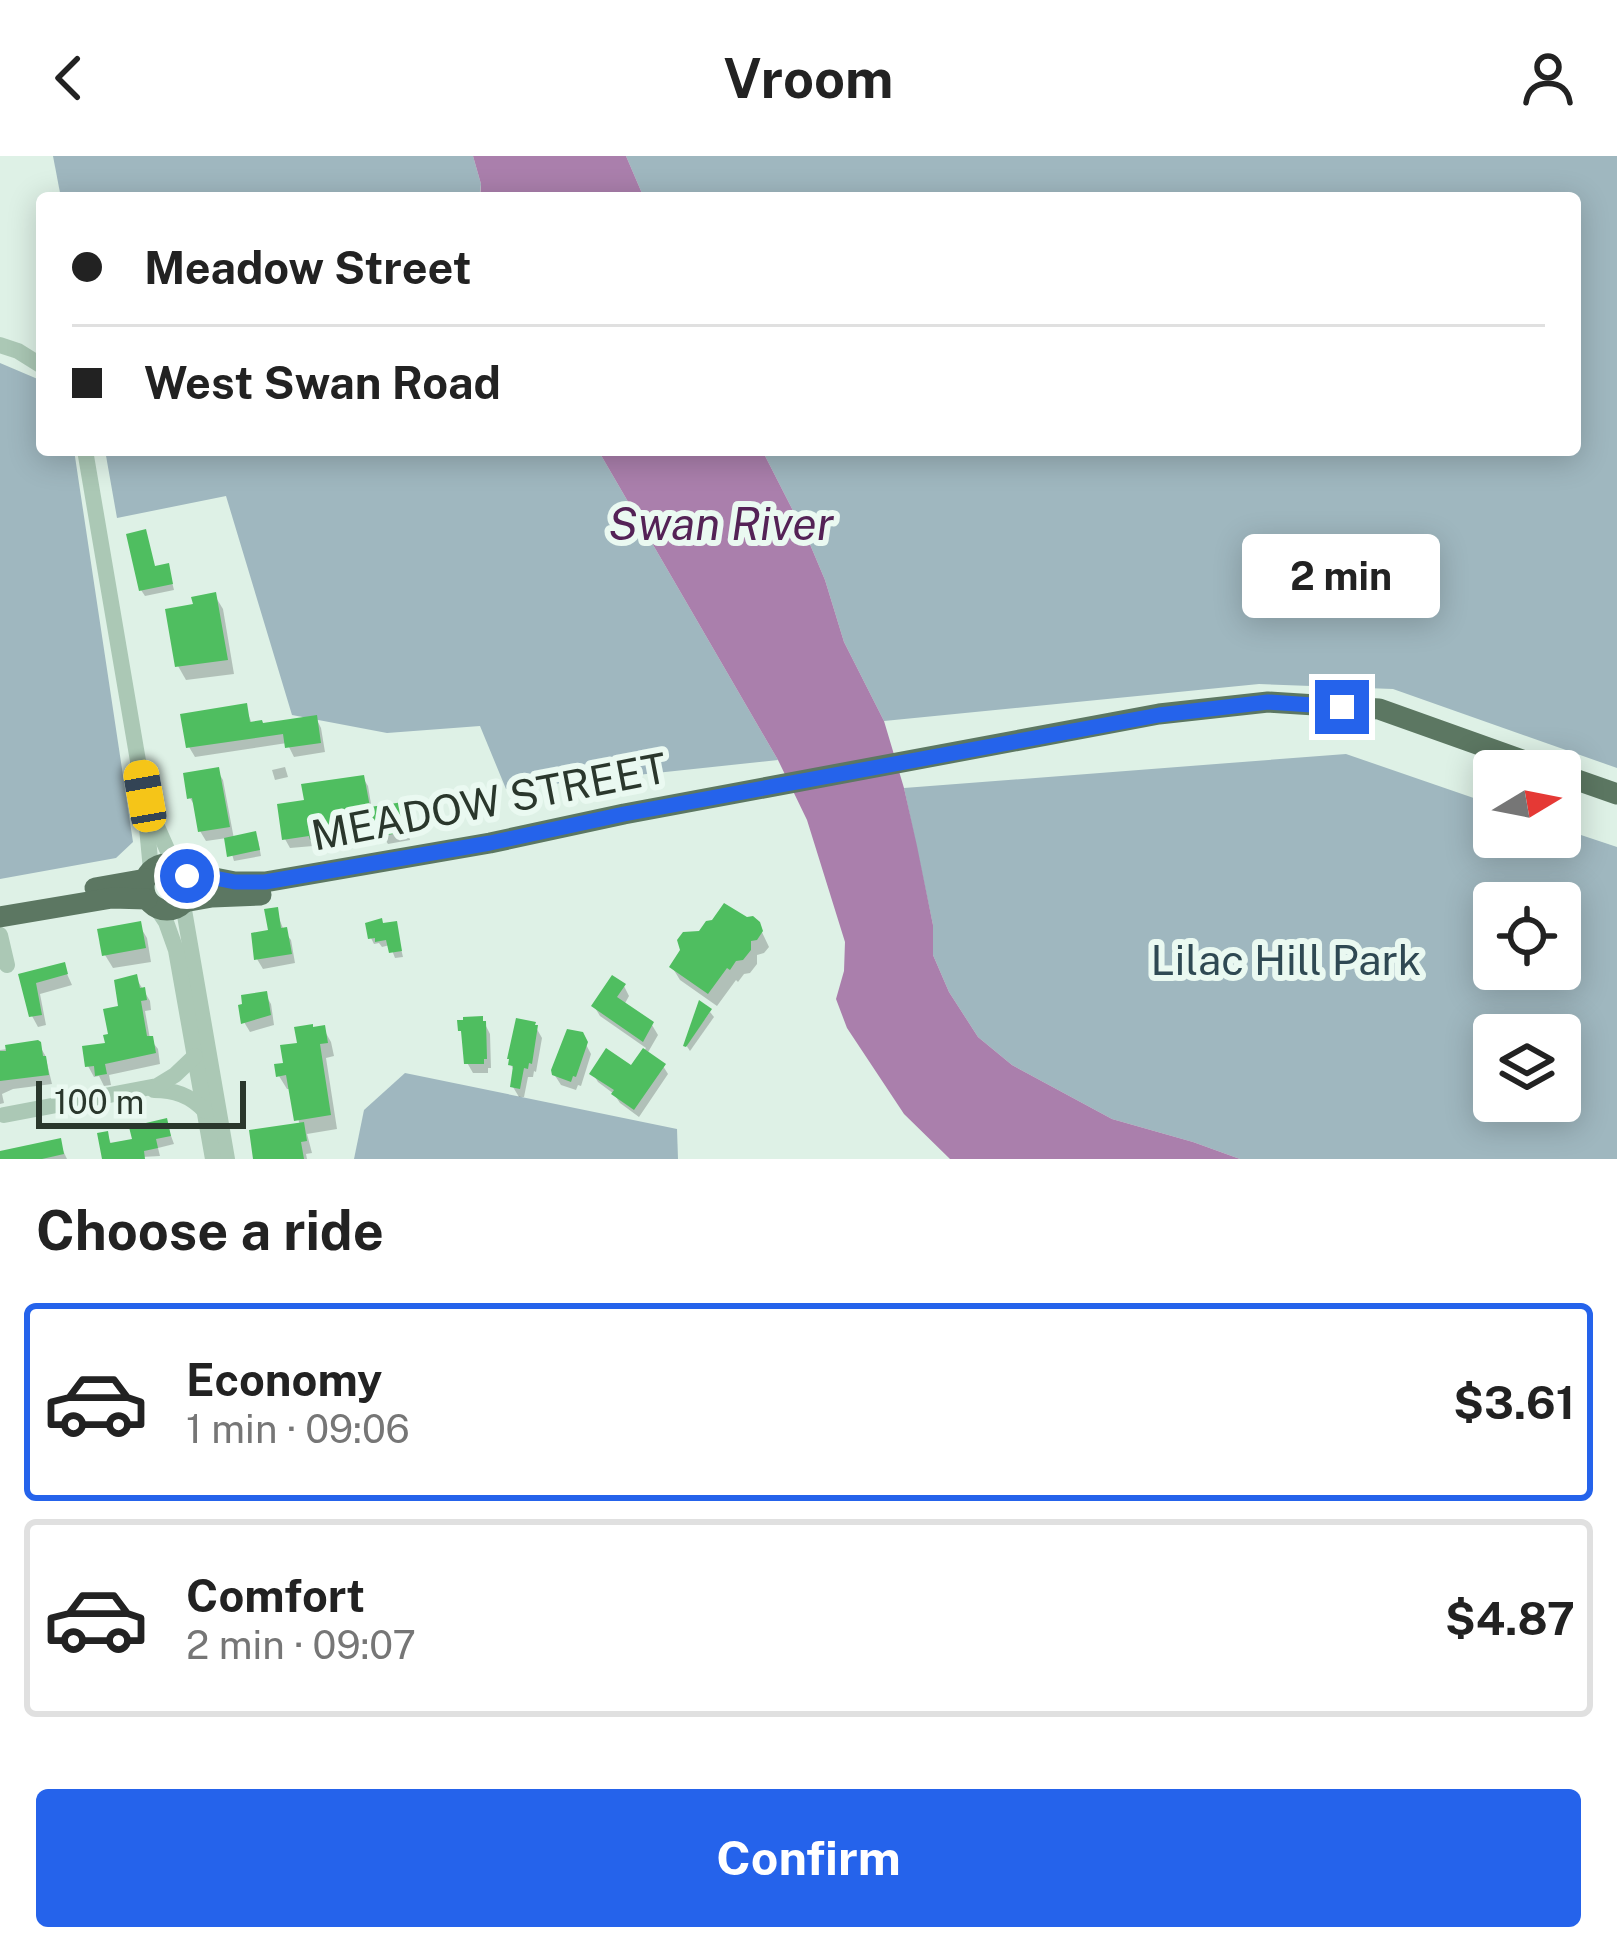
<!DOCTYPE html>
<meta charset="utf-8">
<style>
:root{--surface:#fff;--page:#f2f2f2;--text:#222;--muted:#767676;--line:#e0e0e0;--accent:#2563eb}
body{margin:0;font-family:"Public Sans",sans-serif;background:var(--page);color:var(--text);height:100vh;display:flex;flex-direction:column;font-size:45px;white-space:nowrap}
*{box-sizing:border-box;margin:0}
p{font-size:39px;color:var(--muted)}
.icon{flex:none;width:66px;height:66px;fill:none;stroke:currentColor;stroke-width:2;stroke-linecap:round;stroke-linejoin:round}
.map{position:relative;height:1003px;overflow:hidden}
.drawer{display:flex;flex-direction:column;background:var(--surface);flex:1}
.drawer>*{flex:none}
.guide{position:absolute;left:36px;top:36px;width:1545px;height:264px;border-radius:12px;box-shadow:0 6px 30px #0003;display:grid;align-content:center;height:264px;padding:0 36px;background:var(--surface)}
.needle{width:78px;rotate:80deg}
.tools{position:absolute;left:1473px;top:594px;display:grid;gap:24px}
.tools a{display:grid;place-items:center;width:108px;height:108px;border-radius:12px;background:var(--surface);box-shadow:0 6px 30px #0003;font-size:60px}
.scale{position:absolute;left:36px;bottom:30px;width:210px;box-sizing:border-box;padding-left:12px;border:6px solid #2a372c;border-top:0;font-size:33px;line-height:42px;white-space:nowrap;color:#2a372c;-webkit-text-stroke:9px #eaf9f1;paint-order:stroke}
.end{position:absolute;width:54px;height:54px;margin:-27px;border:15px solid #2563eb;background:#fff;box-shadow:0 0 0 6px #fff}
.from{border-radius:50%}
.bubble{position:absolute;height:84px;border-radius:12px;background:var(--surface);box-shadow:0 6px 30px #0003;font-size:39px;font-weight:700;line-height:84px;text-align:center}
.car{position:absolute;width:36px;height:72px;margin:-36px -18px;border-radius:15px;box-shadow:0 0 9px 3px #0007;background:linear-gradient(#f5c518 24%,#345 0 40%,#f5c518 0 76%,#345 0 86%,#f5c518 0)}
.guide b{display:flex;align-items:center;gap:42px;height:114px;font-size:45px}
.guide b+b{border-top:3px solid var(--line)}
.guide i{width:30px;height:30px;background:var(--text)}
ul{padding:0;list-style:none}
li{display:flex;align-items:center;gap:36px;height:198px;margin:0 24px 18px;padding:0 12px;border:6px solid var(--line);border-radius:12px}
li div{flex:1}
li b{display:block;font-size:45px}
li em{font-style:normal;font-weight:700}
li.selected{border-color:var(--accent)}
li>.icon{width:108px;height:108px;stroke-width:1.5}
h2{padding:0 36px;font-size:54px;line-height:144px}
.cta{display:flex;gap:24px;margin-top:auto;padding:24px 36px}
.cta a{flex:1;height:138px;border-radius:12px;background:var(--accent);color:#fff;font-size:48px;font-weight:700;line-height:138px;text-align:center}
header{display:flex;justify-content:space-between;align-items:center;height:156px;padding:0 36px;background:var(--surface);font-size:54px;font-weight:700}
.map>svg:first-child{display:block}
.green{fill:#9fb7bf;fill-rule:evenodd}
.water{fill:#aa7fac}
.shadow{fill:#0003}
.building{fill:#4fbe60}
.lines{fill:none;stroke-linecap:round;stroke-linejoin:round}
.minor{stroke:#abc8b5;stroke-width:16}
.major{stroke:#5c7762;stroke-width:21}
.route{stroke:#2563eb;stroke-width:15}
.labels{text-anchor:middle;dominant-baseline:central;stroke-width:12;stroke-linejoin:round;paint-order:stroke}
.street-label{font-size:42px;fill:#2a372c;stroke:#eaf9f1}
.park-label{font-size:42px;fill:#2f4953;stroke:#eaf9f1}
.water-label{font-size:45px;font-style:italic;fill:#542256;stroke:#eaf9f1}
</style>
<header><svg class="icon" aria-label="back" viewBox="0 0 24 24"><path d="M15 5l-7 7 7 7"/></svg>Vroom<svg class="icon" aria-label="person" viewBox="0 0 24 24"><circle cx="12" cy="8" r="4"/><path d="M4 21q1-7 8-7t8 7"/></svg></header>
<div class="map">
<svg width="1617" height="1003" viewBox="0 0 1617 1003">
<rect width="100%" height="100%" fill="#def1e6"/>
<g class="green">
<path d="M53 0H473L481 28 479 42H61Z"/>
<path d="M626 0H1617V612L1393 533 1259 528 884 565 844 486 825 424 809 386 762 294H1575V42H644Z"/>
<path d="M0 207 40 224 42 227V294H74L133 686 116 702 0 723Z"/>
<path d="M105 294H598L778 604 506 633 480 570 387 577 292 559 226 340 117 362Z"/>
<path d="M1346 598 1494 649V681H1560V672L1617 691V1003H1240L1193 986 1112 963 1012 909 978 881 949 836 933 799V769L904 632ZM1494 747H1560V813H1494ZM1494 879H1560V945H1494Z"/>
<path d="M405 917 677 973 678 1003H354L364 954Z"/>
</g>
<g class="water">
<path d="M473 0H626L644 42H480L481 28Z"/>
<path d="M598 294H762L809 386 825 424 844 486 884 565 904 632 917 690 933 769V799L949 836 978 881 1012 909 1112 963 1193 986 1240 1003H950L904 958 847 872 836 843 844 815 845 786 807 664 778 604Z"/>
</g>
<g class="shadow">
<path d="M145 376 155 413 168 410 174 434 145 440 141 434Z"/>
<path d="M215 440 223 453 234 518 186 524 178 510 196 451Z"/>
<path d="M245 550 252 568 263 570 316 562 321 572 325 596 294 601 287 587 195 601 189 591Z"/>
<path d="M285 611 288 621 275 624 272 614Z"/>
<path d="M217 614 223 624 234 683 258 684 261 700 234 705 227 682 206 685 200 675 196 652 190 642Z"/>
<path d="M363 622 368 630 372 654 401 649 406 658 410 684 388 688 383 680 348 687 290 692 285 683 307 646Z"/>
<path d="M276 754 284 775 291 784 295 807 263 813 257 803 271 777Z"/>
<path d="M395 768 403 801 395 802 390 789 382 791 379 787 374 788 371 782Z"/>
<path d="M758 768 769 791 764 797 757 799V808L750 817 744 818 738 826 736 824 717 850 680 824 672 811Z"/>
<path d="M139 769 147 782 151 806 113 812 105 799Z"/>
<path d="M63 809 72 829 40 838 46 869 38 871 32 860 22 820Z"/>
<path d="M136 822 150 845 151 854 145 855 150 883 158 893 160 908 109 919 111 929 104 930 99 920 94 921 88 910 108 889Z"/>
<path d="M624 830 629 840 624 849 652 869 658 879 647 898 663 910 668 918 639 961 620 947 614 938 598 926 593 918 632 913 646 892 600 860 594 850Z"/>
<path d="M265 838 271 848 274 869 250 876 244 866Z"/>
<path d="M710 856 714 861 690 895 686 889Z"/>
<path d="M485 868 490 878 491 912H488V917H473L465 903Z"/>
<path d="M534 868 542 882 536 916 534 915 533 921H528L524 941H519L513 931 515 916 511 909Z"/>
<path d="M323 872 331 886 334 900 326 902 337 973 307 978 312 997 306 998 307 1003H260L255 993 300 970 291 933H287L279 920 300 890Z"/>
<path d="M581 879 591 898 581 930 578 929 576 934 561 929 554 918Z"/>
<path d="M39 889 45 899 52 928 13 933 2 938 4 947 0 948V894Z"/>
<path d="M166 966 174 988 158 992 160 1000 105 1003 100 980 107 978 112 990 135 985Z"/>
<path d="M59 986 67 1003H0V998Z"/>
</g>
<g class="building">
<path d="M146 373 155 410 169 407 173 428 139 435 126 378Z"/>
<path d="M216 436 228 504 175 511 165 453 193 448 191 441Z"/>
<path d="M247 547 250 566 262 564 263 567 317 559 321 587 285 592 283 578 186 592 180 558Z"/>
<path d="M219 611 230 671 198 676 192 642 187 643 183 617Z"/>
<path d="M364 619 370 651 403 646 407 676 380 680 379 672 310 684 309 680 282 684 277 648 304 644 301 628Z"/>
<path d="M256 675 260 694 227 701 224 682Z"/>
<path d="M724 747 747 761 753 760 760 766 763 775 757 784 751 785V794L743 804 736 805 730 814 727 812 708 838 669 811 680 794 677 784 683 776 699 775 706 765 712 764Z"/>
<path d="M278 751 281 772 287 771 292 798 254 804 251 777 268 774 264 753Z"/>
<path d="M382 762 383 767 397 765 402 795 389 797 386 784 375 786V782L368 783 365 767Z"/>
<path d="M141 765 146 792 102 800 97 773Z"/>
<path d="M65 806 68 818 36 827 42 859 29 861 18 818Z"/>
<path d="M137 818 140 832 145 831 147 844 141 845 147 880H153L156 897 105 908 107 918 95 920 94 910 85 911 82 890 105 887 103 879 108 878 103 853 118 850 114 824Z"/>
<path d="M612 819 626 828 617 841 654 866 643 886 591 850Z"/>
<path d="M267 835 271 859 241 868 238 849 242 848 241 839Z"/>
<path d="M699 844 712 853 686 891 683 890Z"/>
<path d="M483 860V865H486L487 903H484V908H464L461 875H458L457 864H463V861Z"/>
<path d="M516 862 536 866 535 869H538L532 908 529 907 528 913 524 912 520 933 510 931 513 910 508 909 509 903H507Z"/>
<path d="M313 868V871L325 869 328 887 320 888 331 959 294 965 286 919 276 921 274 908 283 907 280 889 297 887 294 871Z"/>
<path d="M567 873 583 876 588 886 576 921 573 920 571 926 552 919 551 914Z"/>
<path d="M38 884 41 886 43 900H46L49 919 0 925V895H6L5 889Z"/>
<path d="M606 892 631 909 643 892 666 908 634 954 611 938 614 934 589 918Z"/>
<path d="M167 962 171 980 156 983 158 992 144 995 145 1003H102L97 977 108 975 110 987 132 983 129 971Z"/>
<path d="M304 966 307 985 301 986 304 1003H253L249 974Z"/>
<path d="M61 982 64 998 42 1003H0V995Z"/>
</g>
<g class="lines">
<g class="minor">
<path d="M0 189 18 195 42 210"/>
<path d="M85 294 144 640 151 714"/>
<path d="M151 657 174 709"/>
<path d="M183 748 227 1003"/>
<path d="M156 751 166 766 176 794 213 1003"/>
<path d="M0 779 7 809"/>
<path d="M154 934C174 934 190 939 205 955"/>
<path d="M4 959 157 930 175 919 195 900"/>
</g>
<g class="major">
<path d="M1560 618 1617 638"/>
<circle cx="167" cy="731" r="23"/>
<path d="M184 716 235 726H265L490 687 624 658 1159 558 1268 546 1379 553 1553 615"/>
<path d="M95 732 146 723"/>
<path d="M184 746 212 741 261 739"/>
<path d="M0 761 112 742 147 743"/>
</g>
</g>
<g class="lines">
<path class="route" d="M187 720 184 716 235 726H265L490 687 624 658 1159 559 1268 546 1342 551"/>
</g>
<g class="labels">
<g class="street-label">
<text transform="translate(489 645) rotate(-11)">MEADOW STREET</text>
</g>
<g class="park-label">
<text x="1286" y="803">Lilac Hill Park</text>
</g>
<g class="water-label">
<text x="721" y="367">Swan River</text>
</g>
</g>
</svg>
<div class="tools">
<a><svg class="needle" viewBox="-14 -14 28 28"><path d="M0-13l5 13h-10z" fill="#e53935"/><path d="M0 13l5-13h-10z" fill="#767676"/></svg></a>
<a><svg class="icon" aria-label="locate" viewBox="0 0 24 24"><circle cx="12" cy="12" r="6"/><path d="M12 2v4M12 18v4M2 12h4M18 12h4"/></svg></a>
<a><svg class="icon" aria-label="layers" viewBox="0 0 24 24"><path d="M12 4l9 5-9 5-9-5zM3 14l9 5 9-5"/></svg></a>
</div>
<div class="scale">100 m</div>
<i class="end from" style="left:187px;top:720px"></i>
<i class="end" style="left:1342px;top:551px"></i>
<div class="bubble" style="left:1242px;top:378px;width:198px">2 min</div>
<i class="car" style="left:145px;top:640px;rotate:350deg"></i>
<div class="guide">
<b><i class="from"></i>Meadow Street</b>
<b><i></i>West Swan Road</b>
</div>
</div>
<section class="drawer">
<h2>Choose a ride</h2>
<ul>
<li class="selected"><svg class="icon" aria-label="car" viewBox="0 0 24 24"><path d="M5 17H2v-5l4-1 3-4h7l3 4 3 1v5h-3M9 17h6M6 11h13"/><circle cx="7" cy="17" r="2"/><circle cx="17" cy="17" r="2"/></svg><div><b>Economy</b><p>1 min · 09:06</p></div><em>$3.61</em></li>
<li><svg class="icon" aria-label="car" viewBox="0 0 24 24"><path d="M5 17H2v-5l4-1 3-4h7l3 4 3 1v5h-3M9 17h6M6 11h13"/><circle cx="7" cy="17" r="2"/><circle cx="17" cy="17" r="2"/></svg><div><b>Comfort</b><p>2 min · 09:07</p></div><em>$4.87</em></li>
</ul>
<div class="cta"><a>Confirm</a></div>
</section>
